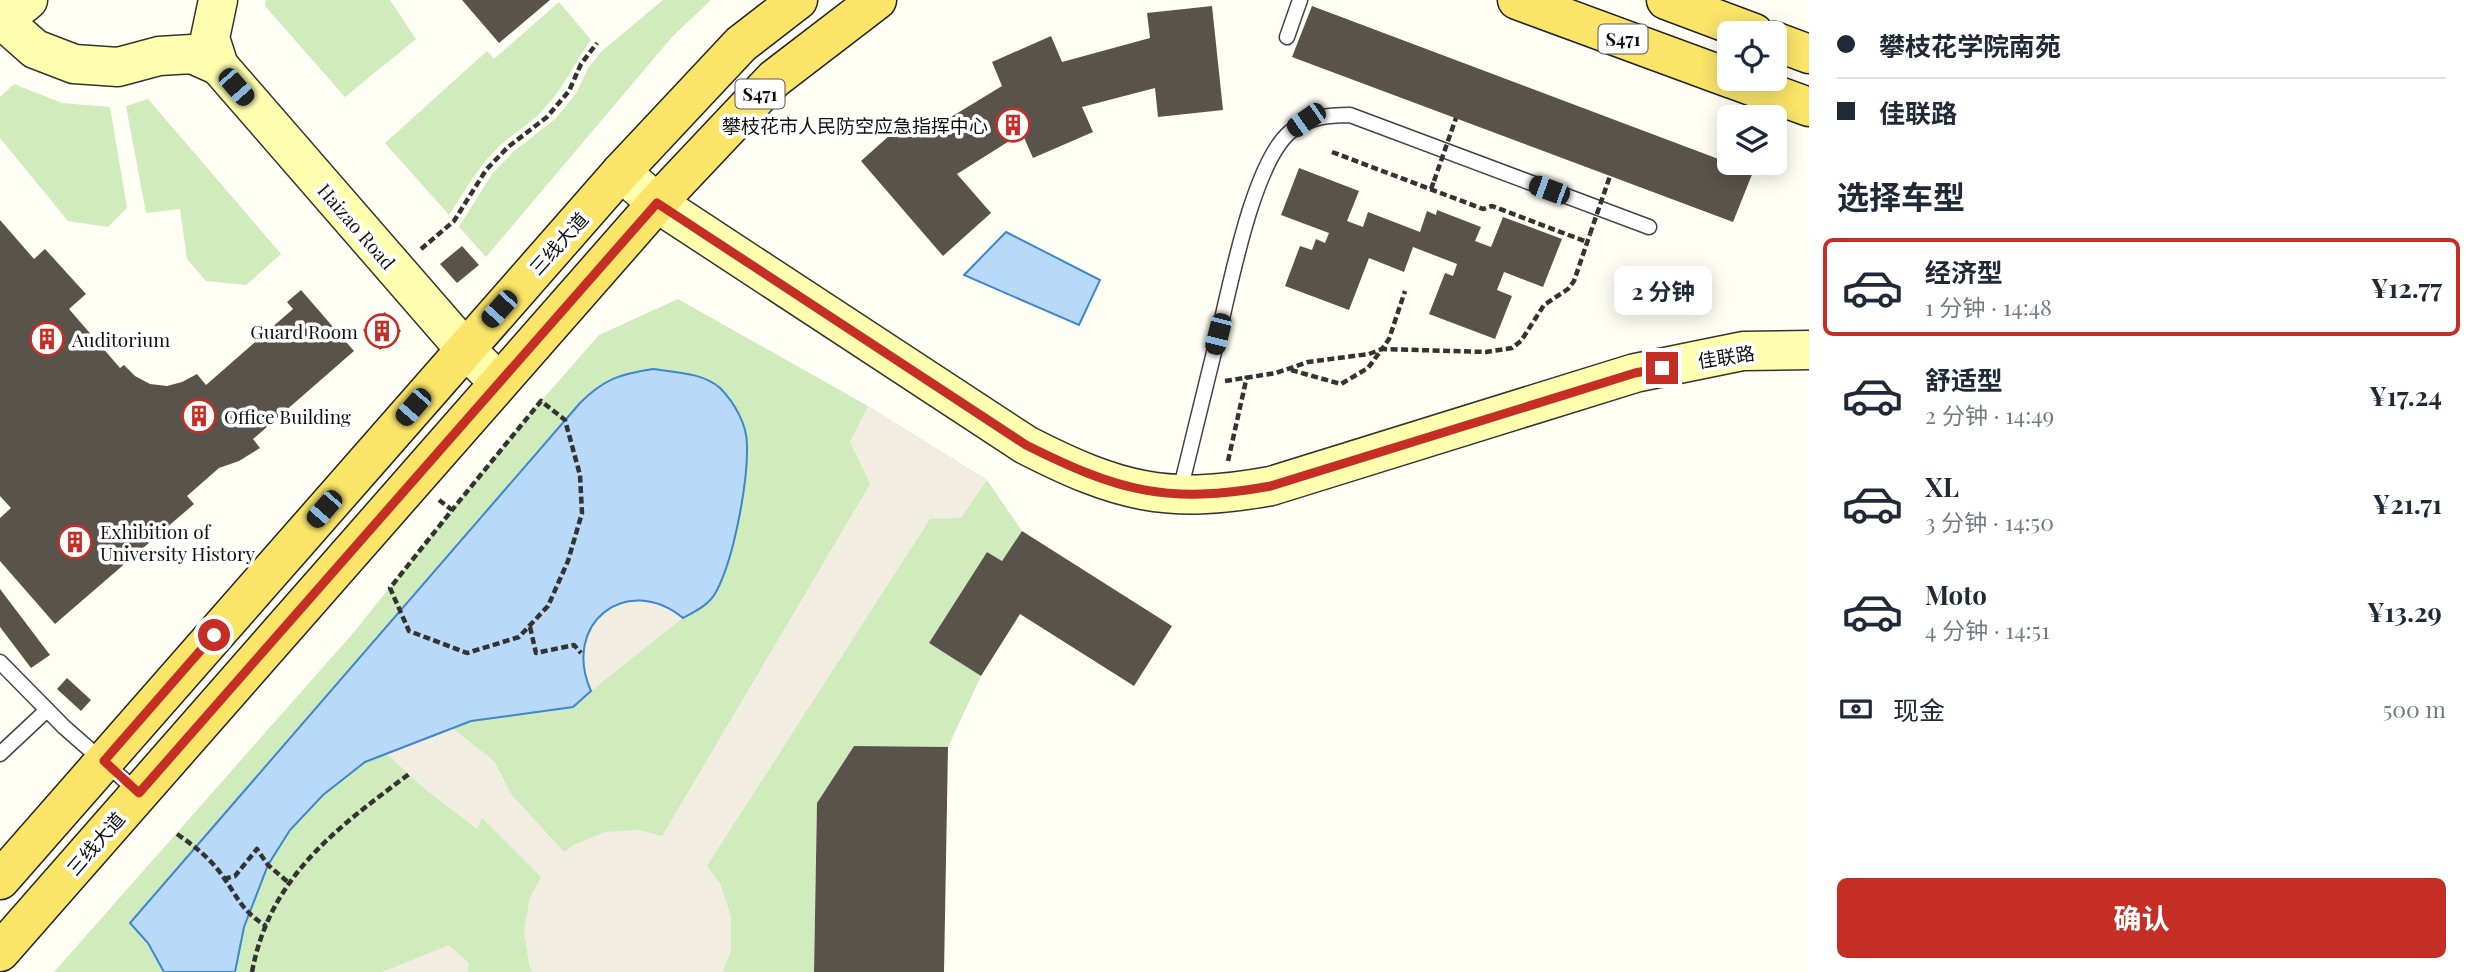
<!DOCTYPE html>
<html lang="zh">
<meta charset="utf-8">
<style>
:root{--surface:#fff;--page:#f2f2f3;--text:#1f2937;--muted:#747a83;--line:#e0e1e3;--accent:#c42e25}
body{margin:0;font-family:"Playfair Display","Noto Sans SC",serif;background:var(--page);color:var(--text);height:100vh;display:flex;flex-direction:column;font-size:26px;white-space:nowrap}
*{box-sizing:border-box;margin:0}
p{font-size:23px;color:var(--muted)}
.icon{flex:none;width:38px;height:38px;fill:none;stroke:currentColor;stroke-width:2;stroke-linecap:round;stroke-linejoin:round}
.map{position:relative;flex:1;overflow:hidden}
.details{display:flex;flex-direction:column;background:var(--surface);width:665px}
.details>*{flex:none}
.guide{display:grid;align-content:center;height:154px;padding:0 28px;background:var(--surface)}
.tools{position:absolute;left:1717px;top:21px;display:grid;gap:14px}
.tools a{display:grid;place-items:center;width:70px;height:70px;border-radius:10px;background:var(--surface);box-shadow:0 4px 18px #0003;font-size:35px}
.end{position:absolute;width:32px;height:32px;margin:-16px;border:9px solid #c42e25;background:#fff;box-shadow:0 0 0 4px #fff}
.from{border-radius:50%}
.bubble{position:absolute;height:49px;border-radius:10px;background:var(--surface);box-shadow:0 4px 18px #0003;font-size:23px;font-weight:700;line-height:49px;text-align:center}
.car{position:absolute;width:21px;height:42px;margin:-21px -10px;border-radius:9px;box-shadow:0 0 5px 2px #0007;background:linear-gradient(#222 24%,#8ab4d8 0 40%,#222 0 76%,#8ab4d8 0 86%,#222 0)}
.guide b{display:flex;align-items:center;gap:24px;height:66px;font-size:26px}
.guide b+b{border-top:2px solid var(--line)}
.guide i{width:18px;height:18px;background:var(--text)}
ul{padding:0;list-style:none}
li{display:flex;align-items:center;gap:21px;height:98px;margin:0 14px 10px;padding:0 14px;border:4px solid transparent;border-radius:10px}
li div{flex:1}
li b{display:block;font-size:26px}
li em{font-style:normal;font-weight:700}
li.active{border-color:var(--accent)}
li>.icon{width:63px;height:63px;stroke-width:1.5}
h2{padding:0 28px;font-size:32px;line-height:84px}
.pay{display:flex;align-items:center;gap:18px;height:77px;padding:0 28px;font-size:26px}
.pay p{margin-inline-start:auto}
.primary-button{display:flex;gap:14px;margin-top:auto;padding:14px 28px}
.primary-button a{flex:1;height:80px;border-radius:10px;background:var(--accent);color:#fff;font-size:28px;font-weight:700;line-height:80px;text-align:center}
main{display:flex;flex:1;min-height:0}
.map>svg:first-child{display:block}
.green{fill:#d0ebbc}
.plaza{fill:#f1eee1}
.water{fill:#b8d9f7;stroke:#3d86d0;stroke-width:2}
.building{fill:#5a534c}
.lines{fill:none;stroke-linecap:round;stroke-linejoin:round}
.lane-casing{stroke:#444;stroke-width:17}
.secondary-casing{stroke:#333;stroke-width:41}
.primary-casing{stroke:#222;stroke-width:41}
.path{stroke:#333;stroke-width:4.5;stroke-dasharray:7 3.5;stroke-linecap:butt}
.lane{stroke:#fff;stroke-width:14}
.secondary{stroke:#fffeaf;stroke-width:38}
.primary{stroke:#fae569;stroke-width:38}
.path-bridge{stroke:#333;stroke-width:4.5;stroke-dasharray:7 3.5;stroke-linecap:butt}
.route{stroke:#c42e25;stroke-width:9}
.labels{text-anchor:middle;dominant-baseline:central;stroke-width:7;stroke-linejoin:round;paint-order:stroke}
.shield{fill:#fff;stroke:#585858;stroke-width:2}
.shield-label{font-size:18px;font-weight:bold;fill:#111}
.poi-label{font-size:19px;fill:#111;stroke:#fff;text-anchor:start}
.street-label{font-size:19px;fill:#111;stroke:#fff}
</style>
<main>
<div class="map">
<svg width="1809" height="972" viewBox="0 0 1809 972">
<rect width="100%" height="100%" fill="#fffef4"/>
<g class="green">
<path d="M266 0H390L416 39 345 97 265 6Z"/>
<path d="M663 0H711L672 37 486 257 459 227 492 174 513 152 555 119 576 94 588 68 602 51Z"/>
<path d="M559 2 591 40C574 63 563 90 542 111 531 123 517 131 504 142 481 162 466 189 449 215L385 143 487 51 494 59Z"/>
<path d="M14 84 62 103 110 107 127 208 108 227 68 221 0 138V97Z"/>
<path d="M148 99 281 254 246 285 206 281 187 259 180 209 146 213 126 106Z"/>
<path d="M678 299 868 406 987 480 1022 531 1002 561 987 552 929 643 981 676 948 747 854 746 817 803 814 972H54L354 632 520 425 599 335Z"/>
</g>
<g class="plaza">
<path d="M868 406 987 480 961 518 930 519 707 866 721 885 731 917V951L723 972H532L529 965 524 931 530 897 541 877 482 818 477 829 421 786 326 697 361 656 494 761 512 795 564 852 573 845 605 832 639 830 662 836 870 484 850 442Z"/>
<path d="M632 600H651L669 607 683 618 591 691 583 673 581 653 586 634 598 617 614 606Z"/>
<path d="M449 945 469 963 468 972H382Z"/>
</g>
<g class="water">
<path d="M1006 232 1100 280 1079 325 964 275Z"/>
<path d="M653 369C674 372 704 373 720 388 734 402 747 424 747 445 748 482 734 559 716 592 709 605 696 611 683 618 626 572 561 624 591 691L573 707 471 721 365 762 323 795 290 830 268 865 244 927 235 972H164L148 943 130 923 580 403C604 379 620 374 653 369Z"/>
</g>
<g class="building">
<path d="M462 0H550L499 43Z"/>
<path d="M1212 6 1223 110 1158 117 1155 88 1082 107 1093 132 1033 158 1022 133 957 174 991 213 943 256 861 161 909 118 923 134 1002 86 992 62 1051 36 1062 62 1150 38 1147 13Z"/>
<path d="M1312 6 1753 172 1733 222 1292 57Z"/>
<path d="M1299 168 1359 191 1347 221 1363 227 1368 212 1420 232 1427 211 1436 215 1437 210 1481 227 1475 241 1491 247 1503 217 1562 239 1543 287 1504 272 1497 290 1512 296 1495 339 1429 314 1445 273 1453 276 1457 264 1413 247 1404 272 1369 258 1349 310 1285 286 1300 246 1312 250 1316 239 1325 243 1329 233 1281 215Z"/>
<path d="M0 220 34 259 45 249 86 294 69 309 120 368 124 365 135 376 150 384 167 386 182 382 197 374 206 385 293 309 287 302 301 290 354 351 253 439 260 448 239 461 219 468 187 496 194 504 55 624 0 561V518L11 508 0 496Z"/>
<path d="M462 246 479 265 457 283 440 264Z"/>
<path d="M385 312 401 331 380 350 363 330Z"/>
<path d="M1022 531 1172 626 1134 686 1020 614 981 676 929 643 987 552 1002 561Z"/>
<path d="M0 589 50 655 31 668 0 627Z"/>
<path d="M67 678 91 700 81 711 57 689Z"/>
<path d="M854 746 948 747 944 972H814L817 803Z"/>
</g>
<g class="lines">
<defs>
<g id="lane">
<path d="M1287 37 1300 0"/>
<path d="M1180 491C1193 440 1205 388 1218 336 1230 287 1253 163 1290 132 1308 117 1327 115 1350 115L1649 227"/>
<path d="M0 662 64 727 138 792"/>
<path d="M0 754 47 710"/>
</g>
<g id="secondary">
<path d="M28 0 3 21 35 49 74 64 118 67 159 56 192 54 219 66 464 348 499 382"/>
<path d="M218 0 210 38 219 66"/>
<path d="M621 172 657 203 1026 445C1118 492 1167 505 1271 486L1635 373 1743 351 1809 350"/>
</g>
<g id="primary">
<path d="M1517 0 1729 78"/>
<path d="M1666 0 1754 33"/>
<path d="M1774 41 1809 54"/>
<path d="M1732 79 1809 107"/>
<path d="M0 880 621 172 741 44 798 0"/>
<path d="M0 952 657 203 774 79 877 0"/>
</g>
</defs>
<use href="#lane" class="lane-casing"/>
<use href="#secondary" class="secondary-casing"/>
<use href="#primary" class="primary-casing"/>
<g class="path">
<path d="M1332 152 1483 209 1492 206 1587 242"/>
<path d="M1431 189 1434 181"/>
<path d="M421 249 454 221 486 170 508 147 547 117 569 91 581 64 597 43"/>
<path d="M1291 370 1341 384 1368 368 1382 349 1486 352 1512 348 1521 341 1544 305 1568 289 1574 281 1590 234"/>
<path d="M1225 381 1276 373 1308 362 1369 354 1382 349 1389 339 1405 291"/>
<path d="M1228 461 1247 376"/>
<path d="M439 500 452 510 390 588 409 631 467 653 519 637 548 606 568 561 582 513 580 475 565 420 541 401 452 510"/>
<path d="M530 627 536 653 574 645 581 653"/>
<path d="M177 834C193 845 207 856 219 871 237 895 240 910 266 926"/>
<path d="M224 879 235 876 257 849 268 865 289 883"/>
<path d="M252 972C270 876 336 829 409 774"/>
</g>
<use href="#lane" class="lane"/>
<use href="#secondary" class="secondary"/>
<use href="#primary" class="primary"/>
<g class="path-bridge">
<path d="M1434 181 1456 118"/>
<path d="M1590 234 1610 176"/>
</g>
</g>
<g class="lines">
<path class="route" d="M214 635 104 761 139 793 657 203 1026 445C1118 491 1167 505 1271 486L1635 373 1662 368"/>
</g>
<defs>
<symbol id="building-ring" viewBox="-11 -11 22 22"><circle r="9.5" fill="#fff" stroke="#c42e25" stroke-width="1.5"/><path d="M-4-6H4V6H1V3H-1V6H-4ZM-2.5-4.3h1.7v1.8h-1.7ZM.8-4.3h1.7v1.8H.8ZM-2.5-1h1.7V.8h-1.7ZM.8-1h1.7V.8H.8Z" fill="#c42e25"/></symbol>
</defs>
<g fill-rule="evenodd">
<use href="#building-ring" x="994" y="106" width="38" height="38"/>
<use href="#building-ring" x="363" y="312" width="38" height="38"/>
<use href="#building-ring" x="28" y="320" width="38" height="38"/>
<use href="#building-ring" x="180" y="397" width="38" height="38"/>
<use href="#building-ring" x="56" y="523" width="38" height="38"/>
</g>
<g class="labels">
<g class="shield">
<rect x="1598.5" y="24.5" width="49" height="29" rx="5"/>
<rect x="735.5" y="79.5" width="49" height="29" rx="5"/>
</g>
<g class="shield-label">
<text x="1623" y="39">S471</text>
<text x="760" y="94">S471</text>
</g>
<g class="poi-label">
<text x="988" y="125" text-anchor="end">攀枝花市人民防空应急指挥中心</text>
<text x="358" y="331" text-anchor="end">Guard Room</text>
<text x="72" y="339">Auditorium</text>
<text x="224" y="416">Office Building</text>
<text x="100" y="531">Exhibition of<tspan x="100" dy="22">University History</tspan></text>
</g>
<g class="street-label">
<text transform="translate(357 226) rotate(49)">Haizao Road</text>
<text transform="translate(558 243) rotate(-48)">三线大道</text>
<text transform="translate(1726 356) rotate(-9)">佳联路</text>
<text transform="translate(95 843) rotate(-49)">三线大道</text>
</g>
</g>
</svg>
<div class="tools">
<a><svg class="icon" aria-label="locate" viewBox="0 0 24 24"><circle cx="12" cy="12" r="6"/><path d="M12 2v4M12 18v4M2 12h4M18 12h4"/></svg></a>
<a><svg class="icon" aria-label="layers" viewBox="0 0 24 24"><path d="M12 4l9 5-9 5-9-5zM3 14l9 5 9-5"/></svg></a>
</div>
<i class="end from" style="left:214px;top:635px"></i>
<i class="end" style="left:1662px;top:368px"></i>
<div class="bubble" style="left:1614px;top:266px;width:98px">2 分钟</div>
<i class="car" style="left:236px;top:87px;rotate:139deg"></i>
<i class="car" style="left:1306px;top:120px;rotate:235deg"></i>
<i class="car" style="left:1549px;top:190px;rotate:290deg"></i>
<i class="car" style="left:499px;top:309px;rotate:222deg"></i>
<i class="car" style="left:1218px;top:334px;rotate:194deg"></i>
<i class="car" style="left:413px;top:407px;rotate:221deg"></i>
<i class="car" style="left:324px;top:509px;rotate:221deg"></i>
</div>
<section class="details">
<div class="guide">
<b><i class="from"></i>攀枝花学院南苑</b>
<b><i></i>佳联路</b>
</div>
<h2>选择车型</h2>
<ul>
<li class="active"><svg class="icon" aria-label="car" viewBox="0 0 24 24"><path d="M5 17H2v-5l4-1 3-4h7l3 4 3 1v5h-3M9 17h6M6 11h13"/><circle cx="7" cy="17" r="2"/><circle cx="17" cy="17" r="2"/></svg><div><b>经济型</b><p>1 分钟 · 14:48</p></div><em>¥12.77</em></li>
<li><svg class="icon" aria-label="car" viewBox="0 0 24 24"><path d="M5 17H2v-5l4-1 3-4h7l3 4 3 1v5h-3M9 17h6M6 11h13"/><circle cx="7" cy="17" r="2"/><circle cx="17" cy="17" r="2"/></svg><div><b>舒适型</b><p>2 分钟 · 14:49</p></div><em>¥17.24</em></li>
<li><svg class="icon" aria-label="car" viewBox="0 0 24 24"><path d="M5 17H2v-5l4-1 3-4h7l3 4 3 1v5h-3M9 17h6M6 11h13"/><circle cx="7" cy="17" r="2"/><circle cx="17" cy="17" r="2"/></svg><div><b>XL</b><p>3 分钟 · 14:50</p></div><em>¥21.71</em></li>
<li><svg class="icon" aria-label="car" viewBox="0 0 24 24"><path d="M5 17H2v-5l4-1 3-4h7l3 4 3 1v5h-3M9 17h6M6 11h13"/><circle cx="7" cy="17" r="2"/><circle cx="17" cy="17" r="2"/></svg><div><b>Moto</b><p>4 分钟 · 14:51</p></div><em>¥13.29</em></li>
</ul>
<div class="pay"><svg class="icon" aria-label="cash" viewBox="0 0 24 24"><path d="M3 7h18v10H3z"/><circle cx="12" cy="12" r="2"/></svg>现金<p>500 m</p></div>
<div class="primary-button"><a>确认</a></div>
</section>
</main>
